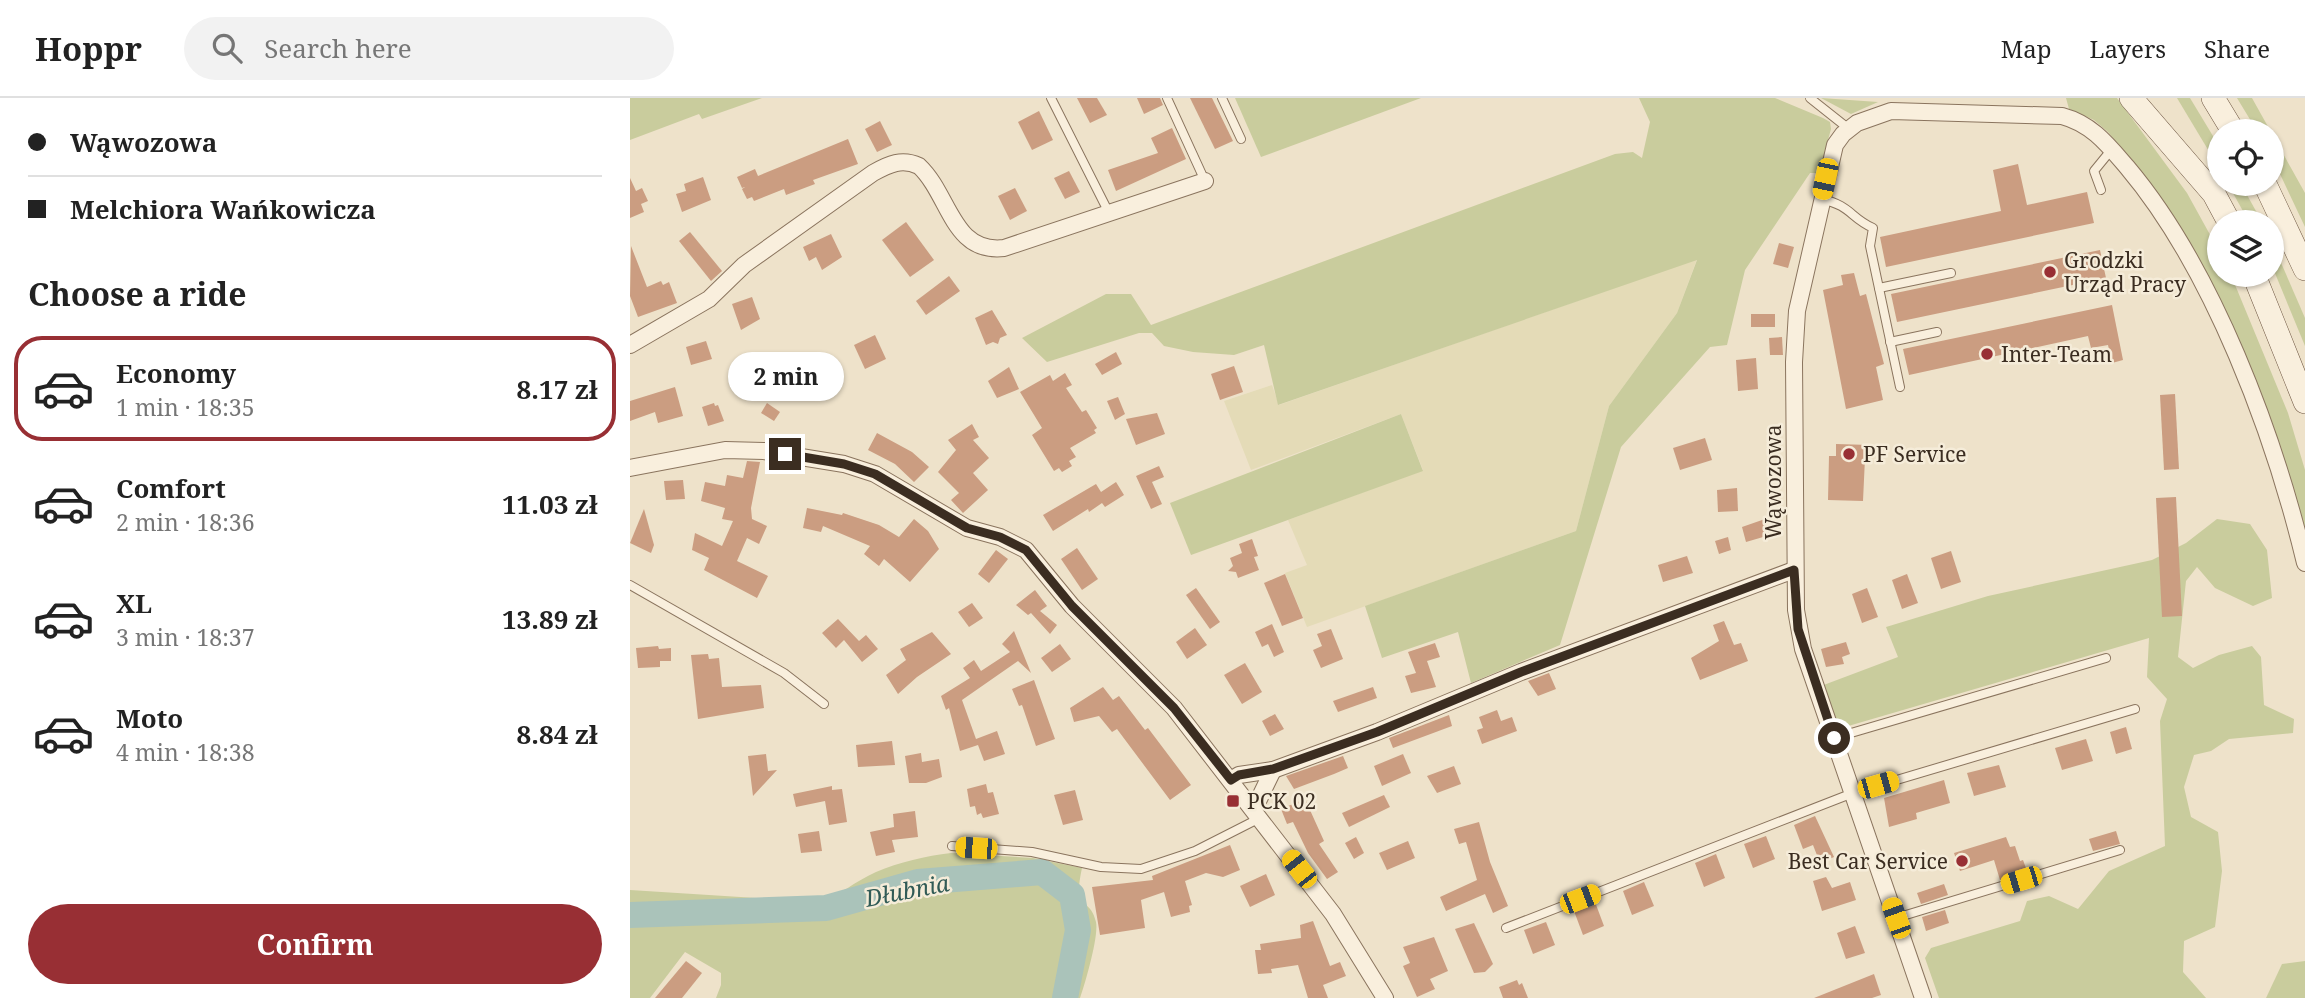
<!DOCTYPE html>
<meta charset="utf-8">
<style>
:root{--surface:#fff;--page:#f2f2f2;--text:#222;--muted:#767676;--line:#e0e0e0;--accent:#982f34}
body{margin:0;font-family:"Noto Serif",serif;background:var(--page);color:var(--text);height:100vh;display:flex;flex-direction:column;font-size:26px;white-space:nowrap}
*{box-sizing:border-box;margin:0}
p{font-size:23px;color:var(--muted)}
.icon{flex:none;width:38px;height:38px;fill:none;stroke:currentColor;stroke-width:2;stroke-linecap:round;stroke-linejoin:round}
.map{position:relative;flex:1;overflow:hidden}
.details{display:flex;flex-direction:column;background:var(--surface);width:630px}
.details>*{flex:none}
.top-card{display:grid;align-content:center;height:154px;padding:0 28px;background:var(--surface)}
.fabs{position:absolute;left:1577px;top:21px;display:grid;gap:14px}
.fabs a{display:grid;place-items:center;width:77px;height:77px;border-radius:50%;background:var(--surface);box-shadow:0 2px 5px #0004;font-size:35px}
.end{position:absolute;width:32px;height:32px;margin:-16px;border:9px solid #3b2d21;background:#fff;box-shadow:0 0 0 4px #fff}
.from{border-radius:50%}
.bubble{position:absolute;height:49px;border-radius:24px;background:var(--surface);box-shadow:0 2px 5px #0004;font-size:23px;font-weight:700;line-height:49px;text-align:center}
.car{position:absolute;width:21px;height:42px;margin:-21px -10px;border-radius:9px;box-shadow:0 0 5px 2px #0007;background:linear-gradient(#f5c518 24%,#345 0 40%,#f5c518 0 76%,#345 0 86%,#f5c518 0)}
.top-card b{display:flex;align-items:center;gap:24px;height:66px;font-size:26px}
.top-card b+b{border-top:2px solid var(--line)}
.top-card i{width:18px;height:18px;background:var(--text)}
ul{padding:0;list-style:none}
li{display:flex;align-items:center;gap:21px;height:105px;margin:0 14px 10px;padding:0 14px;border:4px solid transparent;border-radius:28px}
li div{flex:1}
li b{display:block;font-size:26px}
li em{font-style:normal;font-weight:700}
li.on{border-color:var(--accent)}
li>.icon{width:63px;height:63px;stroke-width:1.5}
h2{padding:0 28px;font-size:32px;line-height:84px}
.primary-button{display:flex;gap:14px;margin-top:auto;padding:14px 28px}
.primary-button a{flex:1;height:80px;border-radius:42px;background:var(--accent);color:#fff;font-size:28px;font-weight:700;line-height:80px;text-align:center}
header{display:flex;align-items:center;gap:42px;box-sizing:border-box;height:98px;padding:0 35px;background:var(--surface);border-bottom:2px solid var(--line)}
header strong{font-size:33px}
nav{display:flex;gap:38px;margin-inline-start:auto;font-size:24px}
.search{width:490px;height:63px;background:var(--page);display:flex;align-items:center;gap:18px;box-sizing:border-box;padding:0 24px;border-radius:38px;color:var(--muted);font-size:26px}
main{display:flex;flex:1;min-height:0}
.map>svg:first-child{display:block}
.farmland{fill:#e4dbb7}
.green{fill:#c9cc9d}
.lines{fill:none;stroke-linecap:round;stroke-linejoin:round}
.river{stroke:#aac3ba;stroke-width:26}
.building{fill:#cb9d81}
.lane-casing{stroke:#8a745e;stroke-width:10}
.street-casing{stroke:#8a745e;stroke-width:18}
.secondary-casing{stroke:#6d5541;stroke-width:24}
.lane{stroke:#f9efdd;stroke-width:8}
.street{stroke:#f9efdd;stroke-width:16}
.secondary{stroke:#f9efdd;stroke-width:23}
.route{stroke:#3b2d21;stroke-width:9}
.poi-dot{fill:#982f34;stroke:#f5ecd9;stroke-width:2.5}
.labels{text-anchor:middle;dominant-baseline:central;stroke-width:5;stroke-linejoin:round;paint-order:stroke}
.poi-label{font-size:21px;fill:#3b2d21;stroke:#f5ecd9;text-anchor:start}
.street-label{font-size:21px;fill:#3b2d21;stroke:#f5ecd9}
.water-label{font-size:23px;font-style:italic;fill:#315b56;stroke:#f5ecd9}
</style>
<header>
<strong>Hoppr</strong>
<div class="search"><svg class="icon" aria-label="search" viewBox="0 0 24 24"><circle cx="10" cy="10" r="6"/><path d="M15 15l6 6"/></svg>Search here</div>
<nav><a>Map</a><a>Layers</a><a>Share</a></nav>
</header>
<main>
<section class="details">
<div class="top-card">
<b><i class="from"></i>Wąwozowa</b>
<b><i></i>Melchiora Wańkowicza</b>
</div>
<h2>Choose a ride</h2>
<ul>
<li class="on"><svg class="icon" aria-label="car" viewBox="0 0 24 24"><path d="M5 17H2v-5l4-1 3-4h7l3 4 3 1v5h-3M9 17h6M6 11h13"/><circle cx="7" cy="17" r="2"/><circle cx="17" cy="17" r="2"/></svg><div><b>Economy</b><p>1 min · 18:35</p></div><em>8.17 zł</em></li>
<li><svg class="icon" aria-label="car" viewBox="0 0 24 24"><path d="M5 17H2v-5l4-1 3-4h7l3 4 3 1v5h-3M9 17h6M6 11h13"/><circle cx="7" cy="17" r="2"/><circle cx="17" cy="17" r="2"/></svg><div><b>Comfort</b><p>2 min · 18:36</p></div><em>11.03 zł</em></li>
<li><svg class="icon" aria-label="car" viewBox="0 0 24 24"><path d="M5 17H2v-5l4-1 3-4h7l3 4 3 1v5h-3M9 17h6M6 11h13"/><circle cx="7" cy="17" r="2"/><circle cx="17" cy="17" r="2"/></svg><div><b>XL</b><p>3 min · 18:37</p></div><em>13.89 zł</em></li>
<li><svg class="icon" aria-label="car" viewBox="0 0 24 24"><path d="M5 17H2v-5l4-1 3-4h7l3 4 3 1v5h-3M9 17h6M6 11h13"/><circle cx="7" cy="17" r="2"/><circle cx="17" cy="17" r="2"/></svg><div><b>Moto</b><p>4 min · 18:38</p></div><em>8.84 zł</em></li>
</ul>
<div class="primary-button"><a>Confirm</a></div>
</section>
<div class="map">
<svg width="1675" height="900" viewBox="0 0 1675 900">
<rect width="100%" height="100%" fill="#eee2ca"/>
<path class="farmland" d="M1067 161 1047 215 979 308 946 433 677 529 655 475 677 467 658 422 793 372 771 316 621 372 594 303 642 287 649 307Z"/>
<g class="green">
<path d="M0 0H132L72 21 69 16 0 42Z"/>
<path d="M605 0H791L631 59Z"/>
<path d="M1009 0H1145L1193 20 1200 24 1201 31 1189 75H1180L1115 172 1097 247 1080 249 991 349 930 547 841 585 828 534 752 560 735 508 946 433 979 308 1047 215 1067 162 648 307 634 247 604 257 563 254 534 248 522 235H509L417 264 392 240 476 196H501L521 227 985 56 1003 54 1012 60 1020 24Z"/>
<path d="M1191 0 1248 4 1221 16Z"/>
<path d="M1436 0H1487L1557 95 1589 153V177H1601L1658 315 1675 372V442L1666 407 1533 106 1478 34 1464 22 1439 11Z"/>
<path d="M1547 0H1560L1589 48V70Z"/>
<path d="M1607 0H1622L1675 95V129L1642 59V33H1627Z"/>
<path d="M1598 86H1611L1632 124H1619Z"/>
<path d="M1642 144 1675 220V248L1642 168Z"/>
<path d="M771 316 793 373 561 457 540 405Z"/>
<path d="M1587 421 1620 426 1637 452 1642 500 1623 508 1585 490 1567 469 1556 483 1548 559 1563 570 1589 557 1622 548 1631 559 1634 607 1664 621 1663 635 1599 641 1581 653 1564 657 1554 689 1561 719 1588 734 1592 773 1585 829 1554 843 1553 874 1576 900H1309L1295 860 1301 850 1390 823 1397 803 1419 798 1448 811 1479 773 1535 748 1530 623 1537 601 1517 579 1519 540 1208 631 1191 588 1268 559 1256 529 1358 498 1522 462 1556 445Z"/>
<path d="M321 755 403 760 452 770C442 816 460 797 466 824 469 838 455 886 450 900H86L91 887V875L55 854 20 900H0V792L188 804C210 798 225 783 246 774 269 764 296 758 321 755Z"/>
<path d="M1675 863V900H1636L1652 866Z"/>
</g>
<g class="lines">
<path class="river" d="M0 817 196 810 288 784 412 774 442 797 448 832 435 900"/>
</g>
<g class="building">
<path d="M447 0H467L477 17 460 25Z"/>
<path d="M507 0H530L533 7 514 16Z"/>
<path d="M560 0H582L603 43 585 51Z"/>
<path d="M409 13 423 42 402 52 388 24Z"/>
<path d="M250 23 262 47 247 54 235 31Z"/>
<path d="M542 30 556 61 486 93 478 72 528 55 521 40Z"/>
<path d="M218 41 228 66 183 82 185 86 156 97 154 91 124 103 122 99 117 101 112 91 115 89 112 90 107 79 125 71 128 78Z"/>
<path d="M1388 66 1397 107 1457 94 1464 125 1256 169 1250 139 1371 113 1363 72Z"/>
<path d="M439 73 450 94 435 101 424 80Z"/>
<path d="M73 79 81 102 52 114 46 96 56 93 54 86Z"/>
<path d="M0 80 6 93 12 90 18 103 11 106 14 114 0 120Z"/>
<path d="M385 90 397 113 380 122 368 98Z"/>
<path d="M276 124 304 162 280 179 252 142Z"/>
<path d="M60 134 92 173 81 183 49 143Z"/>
<path d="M201 136 212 159 192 172 186 159 179 163 173 149Z"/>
<path d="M1149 145 1164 149 1158 170 1143 166Z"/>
<path d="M1 148 17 189 31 183 33 187 39 184 47 205 8 219 0 198Z"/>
<path d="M1470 152 1476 180 1267 224 1261 196Z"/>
<path d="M1224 175 1230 198 1236 196 1254 266 1246 269 1253 302 1216 311 1193 192 1213 187 1211 177Z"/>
<path d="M319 178 330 193 296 217 286 203Z"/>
<path d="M122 199 130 221 111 232 102 206Z"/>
<path d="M1482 207 1493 262 1482 265 1478 247 1461 250 1458 238 1279 277 1273 251Z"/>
<path d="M362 212 377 237 370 240 368 246 363 244 356 247 345 220Z"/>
<rect x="1121" y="216" width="24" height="13"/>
<path d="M245 237 256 261 235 271 224 247Z"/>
<path d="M1152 239 1153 257H1140L1139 240Z"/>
<path d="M76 243 82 261 61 267 56 249Z"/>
<path d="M486 254 492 266 472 277 465 266Z"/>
<path d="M203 260 211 282 187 291 184 282 177 285 172 273Z"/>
<path d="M1126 260 1128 291 1108 293 1106 262Z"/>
<path d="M604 268 613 294 590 302 581 276Z"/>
<path d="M379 269 389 291 367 300 358 283Z"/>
<path d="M435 275 442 287 436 290 452 314 456 312 467 330 464 332 466 335 440 350 446 359 439 363 442 368 432 374 429 370 424 373 402 337 412 330 390 294 420 277 423 283Z"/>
<path d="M45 289 53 318 28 325 25 314 0 323V303Z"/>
<path d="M1545 296 1549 371 1534 372 1530 297Z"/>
<path d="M488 299 495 316 485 322 477 303Z"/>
<path d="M84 305 85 308 88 307 94 323 78 328 72 309Z"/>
<path d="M137 305 150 314 144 323 131 315Z"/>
<path d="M527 315 535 336 506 347 496 321Z"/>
<path d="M342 326 349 339 343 342 359 360 343 375 358 392 333 415 321 402 329 395 308 374 326 352 318 342Z"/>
<path d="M247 335 282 354 299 369 284 384 265 366 238 352Z"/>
<path d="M1075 340 1082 362 1050 372 1043 350Z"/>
<path d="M1206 346 1240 347V360H1235L1233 403 1198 402 1199 358H1206Z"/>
<path d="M117 363 130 364 121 410 122 421 137 428 129 446 117 440 107 463 138 478 127 500 74 472 79 460 62 452 65 435 92 448 103 423 92 421 95 410 71 403 75 384 95 388 97 377 113 380Z"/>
<path d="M529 368 534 379 522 384 532 406 521 411 506 378Z"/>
<path d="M53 382 55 401 36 402 34 383Z"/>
<path d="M486 384 494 397 475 409 472 405 459 414 458 411 423 433 413 417 466 386 471 394Z"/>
<path d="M1107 390 1108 413 1088 414 1087 392Z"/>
<path d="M1546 399 1552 518 1532 519 1526 400Z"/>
<path d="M177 410 212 417 213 415 249 427 269 439 284 421 298 433 309 451 280 484 254 461 249 468 234 456 240 448 193 428 191 434 173 430Z"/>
<path d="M14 411 24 447 21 455 0 445Z"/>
<path d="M1135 421 1140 437 1116 444 1112 429Z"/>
<path d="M1098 439 1101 452 1089 456 1085 443Z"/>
<path d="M622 441 628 458 624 459 629 472 608 480 606 474 598 473 603 468 600 460 612 455 609 446Z"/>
<path d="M447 450 468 481 452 492 431 461Z"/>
<path d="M366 452 378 461 359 485 348 476Z"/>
<path d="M1321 453 1331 484 1311 491 1301 460Z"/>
<path d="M1057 458 1063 475 1033 484 1028 467Z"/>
<path d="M655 476 673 520 652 528 634 485Z"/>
<path d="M1277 476 1288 505 1272 511 1262 482Z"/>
<path d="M566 490 590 524 580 531 556 497Z"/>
<path d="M1237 490 1248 519 1232 525 1222 496Z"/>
<path d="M405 492 417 508 410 513 427 527 420 536 401 515 398 517 386 507Z"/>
<path d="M342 505 353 520 339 529 328 514Z"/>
<path d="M208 521 229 543 236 537 248 551 232 564 214 542 206 550 192 535Z"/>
<path d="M1094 523 1104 547 1111 545 1118 563 1070 582 1061 560 1089 543 1083 527Z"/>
<path d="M642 526 654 554 644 559 638 546 632 549 625 534Z"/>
<path d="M565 530 577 547 557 561 546 544Z"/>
<path d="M701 531 713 561 691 570 683 552 692 548 687 536Z"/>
<path d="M384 533 401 575 388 563 332 602 346 641 367 633 375 656 354 663 348 647 330 653 319 610 316 612 311 598 340 580 333 570 344 562 351 573 380 554 372 546Z"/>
<path d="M302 534 321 556 287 579 268 596 256 577 276 562 270 551Z"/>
<path d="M1216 544 1220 556 1212 559 1214 566 1196 569 1191 551Z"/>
<path d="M805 545 810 559 797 563 806 589 781 595 775 578 786 575 778 554Z"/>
<path d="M430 546 441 561 422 574 411 560Z"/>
<path d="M28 548 29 551 41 550V563H30V569L8 570 6 550Z"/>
<path d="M78 556 79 561 89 560 92 589 131 587 134 610 68 621 61 557Z"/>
<path d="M615 565 632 594 612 606 594 577Z"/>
<path d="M919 575 926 591 908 598 898 583Z"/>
<path d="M404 582 425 641 406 648 392 607 389 608 382 591Z"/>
<path d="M473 589 483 602 489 598 515 632 518 630 561 687 540 702 487 631 482 634 469 618 444 624 440 610Z"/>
<path d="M743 589 747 600 708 614 703 603Z"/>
<path d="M867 612 871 623 882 619 887 633 852 646 847 632 853 630 849 619Z"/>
<path d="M645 616 654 631 640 638 632 623Z"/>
<path d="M819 617 822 628 763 650 759 640Z"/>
<path d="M1496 629 1502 651 1486 656 1480 634Z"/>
<path d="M1456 641 1463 663 1432 672 1425 650Z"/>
<path d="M262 643 265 667 228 669 226 647Z"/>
<path d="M291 655 292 664 309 661 312 679 296 685H279L275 658Z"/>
<path d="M136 656 138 673 147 672 123 698 118 658Z"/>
<path d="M773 656 781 675 752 688 744 668Z"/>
<path d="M713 658 718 670 704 676 664 691 656 678Z"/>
<path d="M1369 667 1376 689 1344 698 1337 675Z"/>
<path d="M824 668 831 686 807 695 797 678Z"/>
<path d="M1314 682 1320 705 1286 715 1287 721 1259 729 1254 700Z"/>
<path d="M356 686 358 695 363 694 369 716 353 720 351 715 347 717 345 708 340 709 337 691Z"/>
<path d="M202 688V692L212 691 217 724 199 727 195 703 166 709 163 696Z"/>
<path d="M445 692 453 722 433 727 424 697Z"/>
<path d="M754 697 760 709 719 729 712 715Z"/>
<path d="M675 701 694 743 689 746 708 774 697 781 678 755 663 724 657 726 651 711Z"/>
<path d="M285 713 288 739 262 742 265 754 246 758 240 734 264 729 263 716Z"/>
<path d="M1185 718 1204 759 1190 765 1183 747 1173 751 1164 727Z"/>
<path d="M849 724 860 764 878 808 863 815 855 796 816 813 810 799 847 782 836 744 829 746 824 731Z"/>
<path d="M189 733 192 753 171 755 168 736Z"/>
<path d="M1486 733 1490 746 1463 753 1459 741Z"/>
<path d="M1136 738 1145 761 1123 770 1114 746Z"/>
<path d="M726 739 734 755 724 761 715 745Z"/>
<path d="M1376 739 1380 749 1385 748 1390 763 1393 762 1397 773 1370 782 1364 762 1330 773 1324 755Z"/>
<path d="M778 743 785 760 757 772 749 755Z"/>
<path d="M600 747 610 772 593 779 576 775 555 783 562 807 559 808 560 814 541 819 534 794 511 802 515 830 470 837 462 789 523 782 522 778Z"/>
<path d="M1086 756 1095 780 1074 789 1065 765Z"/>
<path d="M636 776 645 797 620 809 610 788Z"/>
<path d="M1196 779 1202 790 1220 784 1226 802 1192 813 1183 783Z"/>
<path d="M1014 784 1024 808 1002 817 993 793Z"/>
<path d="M1314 786 1318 797 1291 806 1287 795Z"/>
<path d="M965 804 974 828 953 837 944 813Z"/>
<path d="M1315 812 1319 825 1296 833 1292 819Z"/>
<path d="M683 823 700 868 710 864 716 878 693 887 698 900H678L668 867 641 871 642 875 628 876 625 852H631L630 846 671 840 670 827Z"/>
<path d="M916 824 925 847 903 856 894 832Z"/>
<path d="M844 825 863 866 855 874 844 875 825 831Z"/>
<path d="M1225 828 1235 855 1216 861 1207 835Z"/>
<path d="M804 839 818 873 800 881 805 891 787 899 773 868 780 865 773 849Z"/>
<path d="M56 863 72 875 52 900H25Z"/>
<path d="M1244 876 1251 897 1242 900H1184Z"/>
<path d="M887 882 889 887 892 885 898 900H873L869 889Z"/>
</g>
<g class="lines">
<defs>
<g id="lane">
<path d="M421 0 479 115"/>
<path d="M537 0 575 83"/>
<path d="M592 0 611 41"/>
<path d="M1180 0 1219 31"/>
<path d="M1471 92 1464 73 1482 51"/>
<path d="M1191 101C1222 108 1219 119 1243 130L1240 148 1270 289"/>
<path d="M1249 190 1321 175"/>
<path d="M1260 244 1307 234"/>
<path d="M0 487 154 575 194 606"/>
<path d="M1204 640 1476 560"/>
<path d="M322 748 402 754 471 769 511 771 565 753 630 720"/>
<path d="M1266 820 1490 752"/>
<path d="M876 830 1223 695 1505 611"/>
</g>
<g id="street">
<path d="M0 247 79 201 114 167 243 75C259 66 272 60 289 68 320 97 322 156 374 150L575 83"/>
<path d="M0 370 95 352 134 353 214 366 245 376 337 430 370 439 396 452 442 508 544 610 703 816 755 900"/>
<path d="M601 682 609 677 643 672 747 634 891 574 1164 472"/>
<path d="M622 709 629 701 643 672"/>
<path d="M1293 900 1173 551 1166 512 1164 264 1167 213 1205 47 1213 36 1227 25 1261 13 1432 18C1462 26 1478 47 1497 69 1583 171 1644 336 1675 465"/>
</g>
<g id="secondary">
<path d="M1501 0 1584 96 1599 124"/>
<path d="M1583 0 1603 33"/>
<path d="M1635 86 1675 171"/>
<path d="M1624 177 1675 304"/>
</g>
</defs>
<use href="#lane" class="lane-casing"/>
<use href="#street" class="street-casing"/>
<use href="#secondary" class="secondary-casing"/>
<use href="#lane" class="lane"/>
<use href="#street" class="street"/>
<use href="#secondary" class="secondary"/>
</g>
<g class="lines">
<path class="route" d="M155 356 214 366 245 376 337 430 370 439 396 452 442 508 544 610 601 682 609 677 643 671 747 634 891 574 1164 472 1168 531 1204 640"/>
</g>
<g class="poi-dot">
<circle cx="1420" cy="174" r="7"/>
<circle cx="1357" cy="256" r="7"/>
<circle cx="1219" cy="356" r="7"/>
<rect x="596" y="696" width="14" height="14" rx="3.5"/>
<circle cx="1332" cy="763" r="7"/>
</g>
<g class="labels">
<g class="poi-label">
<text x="1434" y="162">Grodzki<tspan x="1434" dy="24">Urząd Pracy</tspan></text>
<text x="1371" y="256">Inter-Team</text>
<text x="1233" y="356">PF Service</text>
<text x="617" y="703">PCK 02</text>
<text x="1318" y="763" text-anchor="end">Best Car Service</text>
</g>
<g class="street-label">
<text transform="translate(1143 384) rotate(-90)">Wąwozowa</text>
</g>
<g class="water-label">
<text transform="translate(277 792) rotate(-11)">Dłubnia</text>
</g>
</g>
</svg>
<div class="fabs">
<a><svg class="icon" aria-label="locate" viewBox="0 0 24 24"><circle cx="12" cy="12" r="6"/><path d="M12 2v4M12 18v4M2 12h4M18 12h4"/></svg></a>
<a><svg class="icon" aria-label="layers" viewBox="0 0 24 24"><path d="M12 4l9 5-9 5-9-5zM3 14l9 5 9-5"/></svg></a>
</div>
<i class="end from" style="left:1204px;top:640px"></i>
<i class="end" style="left:155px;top:356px"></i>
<div class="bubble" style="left:98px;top:254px;width:116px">2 min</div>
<i class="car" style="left:1195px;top:81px;rotate:192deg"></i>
<i class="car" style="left:1248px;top:687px;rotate:74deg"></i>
<i class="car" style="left:346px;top:750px;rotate:274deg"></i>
<i class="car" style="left:669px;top:771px;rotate:322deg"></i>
<i class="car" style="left:1391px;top:782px;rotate:253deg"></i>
<i class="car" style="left:950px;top:801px;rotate:69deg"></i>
<i class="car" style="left:1266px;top:820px;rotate:340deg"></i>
</div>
</main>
